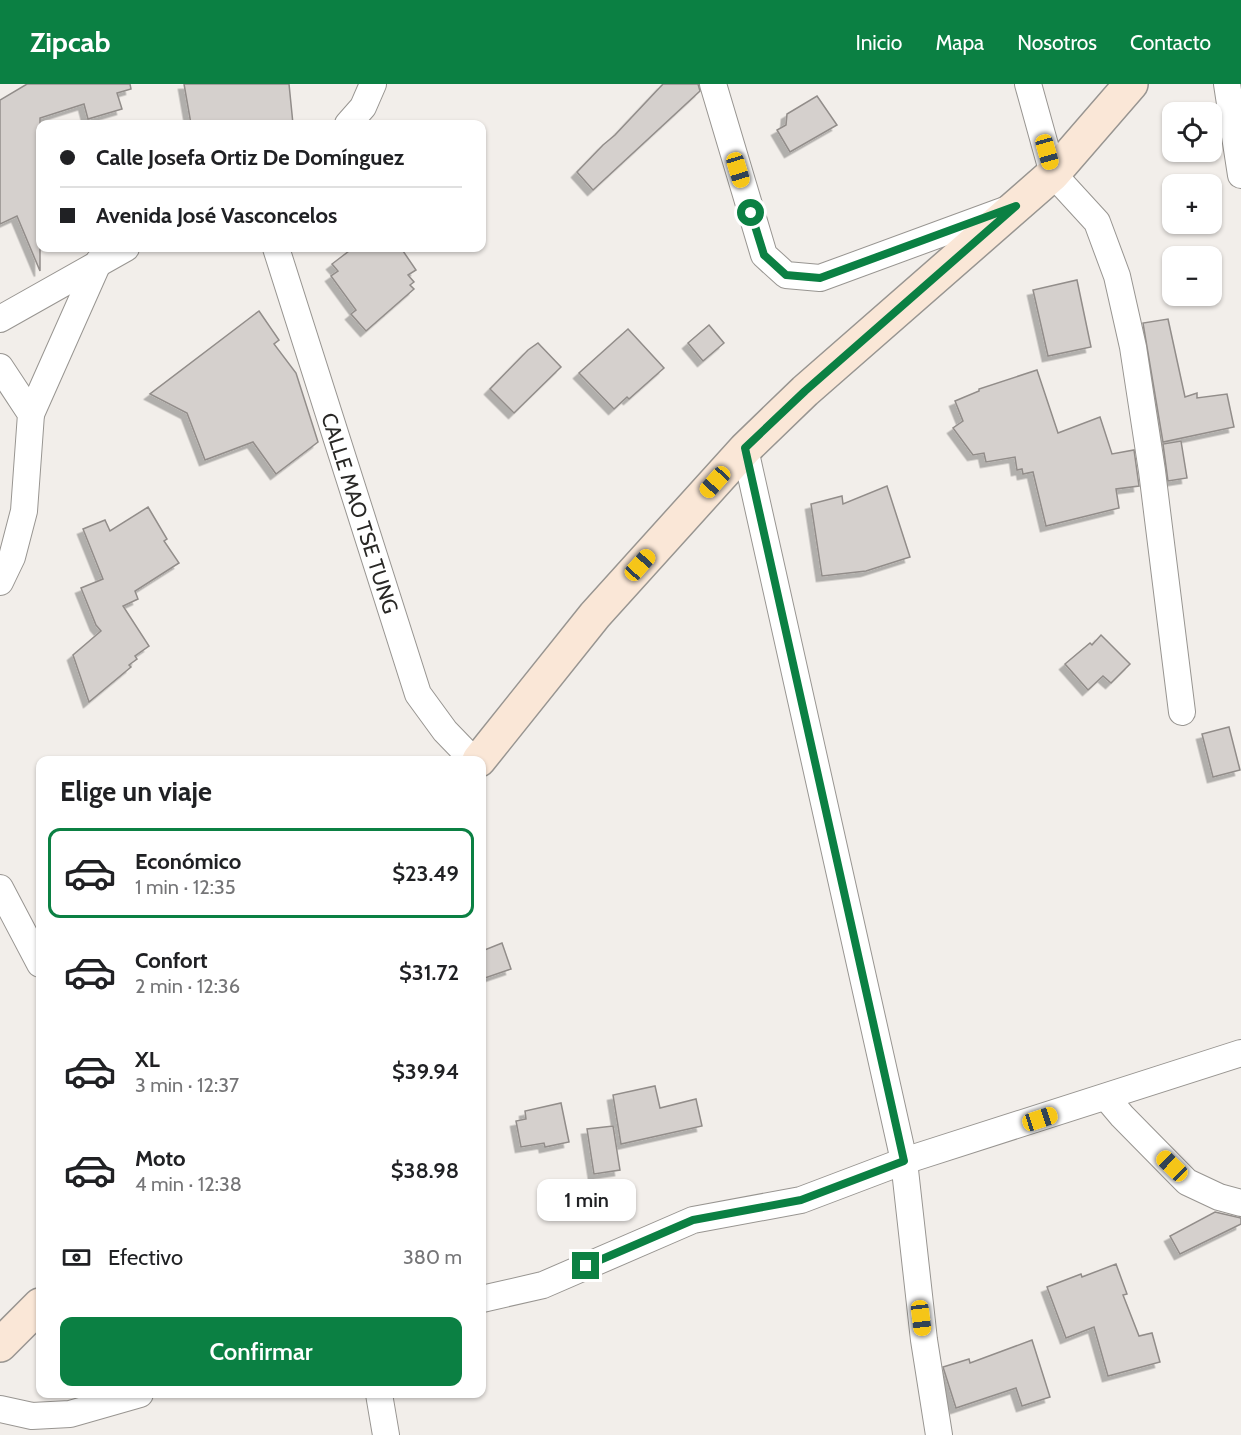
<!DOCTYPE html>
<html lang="es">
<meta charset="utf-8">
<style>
:root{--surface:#fff;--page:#f2f2f2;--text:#202124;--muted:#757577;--line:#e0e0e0;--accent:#0b8043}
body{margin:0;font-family:Cabin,sans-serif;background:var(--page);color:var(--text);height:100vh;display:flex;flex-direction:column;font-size:22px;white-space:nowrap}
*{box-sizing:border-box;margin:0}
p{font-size:20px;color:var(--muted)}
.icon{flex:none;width:33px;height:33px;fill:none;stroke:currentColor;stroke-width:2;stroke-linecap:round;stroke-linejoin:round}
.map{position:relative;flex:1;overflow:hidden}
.panel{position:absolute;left:36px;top:672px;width:450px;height:642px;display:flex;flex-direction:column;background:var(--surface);border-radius:12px;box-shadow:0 2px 4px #0004}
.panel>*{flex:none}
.hud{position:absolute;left:36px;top:36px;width:450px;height:132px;border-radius:12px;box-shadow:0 2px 4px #0004;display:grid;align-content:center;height:132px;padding:0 24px;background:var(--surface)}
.controls{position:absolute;left:1162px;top:18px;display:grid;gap:12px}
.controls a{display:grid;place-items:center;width:60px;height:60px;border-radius:12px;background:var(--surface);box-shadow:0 2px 4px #0004;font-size:30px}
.end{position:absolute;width:27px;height:27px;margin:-14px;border:8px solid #0b8043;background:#fff;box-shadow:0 0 0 3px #fff}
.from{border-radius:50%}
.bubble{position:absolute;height:42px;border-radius:12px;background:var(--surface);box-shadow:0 2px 4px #0004;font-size:20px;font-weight:600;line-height:42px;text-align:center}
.car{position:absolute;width:18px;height:36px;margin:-18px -9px;border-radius:8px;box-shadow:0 0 4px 2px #0007;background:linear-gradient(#f5c518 24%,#345 0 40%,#f5c518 0 76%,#345 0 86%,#f5c518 0)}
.hud b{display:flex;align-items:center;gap:21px;height:57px;font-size:22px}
.hud b+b{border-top:2px solid var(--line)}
.hud i{width:15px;height:15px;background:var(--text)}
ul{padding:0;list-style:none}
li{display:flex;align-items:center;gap:18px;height:90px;margin:0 12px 9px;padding:0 12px;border:3px solid transparent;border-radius:12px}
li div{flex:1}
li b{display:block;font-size:22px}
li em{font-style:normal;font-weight:600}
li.active{border-color:var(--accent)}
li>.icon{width:54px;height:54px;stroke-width:1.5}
h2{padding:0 24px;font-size:27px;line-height:72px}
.pay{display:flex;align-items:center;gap:15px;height:66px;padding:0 24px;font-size:22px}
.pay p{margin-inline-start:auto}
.action{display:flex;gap:12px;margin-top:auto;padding:12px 24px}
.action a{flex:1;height:69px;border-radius:12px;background:var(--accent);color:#fff;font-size:24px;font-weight:600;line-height:69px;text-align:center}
header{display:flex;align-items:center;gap:36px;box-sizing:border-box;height:84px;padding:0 30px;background:var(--accent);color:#fff}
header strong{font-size:28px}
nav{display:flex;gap:33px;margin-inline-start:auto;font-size:21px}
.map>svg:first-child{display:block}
.building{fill:#d5d0cd;stroke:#928d8a;stroke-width:1.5;filter:url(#shadow)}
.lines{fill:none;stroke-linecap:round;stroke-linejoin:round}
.street-casing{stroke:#989591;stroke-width:28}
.secondary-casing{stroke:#989591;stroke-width:36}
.street{stroke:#fff;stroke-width:26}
.secondary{stroke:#fae7d7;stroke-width:33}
.route{stroke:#0b8043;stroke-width:8}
.labels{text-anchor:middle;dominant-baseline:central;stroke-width:4.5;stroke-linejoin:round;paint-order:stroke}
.street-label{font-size:21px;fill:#292826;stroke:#fff}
</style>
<header>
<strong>Zipcab</strong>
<nav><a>Inicio</a><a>Mapa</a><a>Nosotros</a><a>Contacto</a></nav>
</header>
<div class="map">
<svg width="1241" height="1351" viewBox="0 0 1241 1351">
<defs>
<filter id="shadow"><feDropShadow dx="-5.5" dy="5.5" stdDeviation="0" flood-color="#0004"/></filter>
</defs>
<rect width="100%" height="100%" fill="#f2eeea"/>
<g class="building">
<path d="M27 0H130L131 5 117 9 122 25 88 35 84 20 40 34V187L17 132 0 140V16Z"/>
<path d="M184 0H289L293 40H191Z"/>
<path d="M663 0H698L700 7 593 106 577 88 603 61 615 51Z"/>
<path d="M817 12 837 41 790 68 777 46 786 41 787 30Z"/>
<path d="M353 164H401L416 186 408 191 414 198 410 201 414 205 366 247 351 230 356 226 331 192 338 187 332 180Z"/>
<path d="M1077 196 1091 263 1048 272 1033 206Z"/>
<path d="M259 227 279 256 274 260 296 289 318 358 276 390 253 358 205 376 187 329 150 310Z"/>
<path d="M1168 235 1185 313 1197 309V314L1227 310 1234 343 1163 358 1143 239Z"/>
<path d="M709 241 724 259 703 277 688 259Z"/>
<path d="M628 245 664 284 629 315 627 313 614 325 579 289Z"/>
<path d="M538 259 561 283 514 329 490 305 528 266Z"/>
<path d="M1037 286 1058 349 1100 333 1112 370 1134 366 1139 402 1116 405 1119 424 1046 442 1033 388 1023 390 1022 385 1017 386 1015 373 986 378 984 369 973 371 953 344 963 337 955 317 979 307V305Z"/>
<path d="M1181 357 1187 394 1168 397 1163 360Z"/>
<path d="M887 402 910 473 866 487 822 492 811 420 842 412 843 420Z"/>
<path d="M148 423 167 455 164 457 179 479 135 507 138 515 123 522 149 562 135 572 137 575 129 581 131 583 89 618 73 571 101 547 96 541 81 504 103 495 83 445 105 436 110 447Z"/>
<path d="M1101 551 1130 580 1111 599 1103 592 1088 606 1065 580 1090 559 1092 561Z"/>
<path d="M1229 643 1240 686 1213 693 1202 650Z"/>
<path d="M502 859 511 885 482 895V867Z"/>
<path d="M655 1002 660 1024 696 1015 702 1042 621 1060 613 1011Z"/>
<path d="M561 1019 569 1058 545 1063 544 1059 521 1063 516 1037 526 1035 525 1027Z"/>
<path d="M613 1042 620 1086 594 1090 587 1045Z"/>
<path d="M1215 1128 1241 1134V1140L1180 1170 1170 1152Z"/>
<path d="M1116 1180 1127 1210 1123 1211 1139 1252 1152 1249 1160 1278 1108 1292 1094 1243 1066 1254 1047 1203 1081 1190 1082 1193Z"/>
<path d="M1032 1256 1050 1313 1022 1322 1016 1304 956 1324 943 1283 969 1275 970 1279Z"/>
</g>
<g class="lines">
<defs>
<g id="street">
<path d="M713 0 764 171 786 191 820 194 1008 125"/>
<path d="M1028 0 1053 90 1097 138 1117 192 1133 263 1152 387 1182 628"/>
<path d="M1227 0 1241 91"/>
<path d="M348 40 363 23 373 0"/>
<path id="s1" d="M276 164 418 610 445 647 473 676"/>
<path d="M0 235 126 164"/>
<path d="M0 283 31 330 24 427 12 473 0 498"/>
<path d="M31 330 99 177"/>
<path d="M745 365 904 1077 924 1256 939 1351"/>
<path d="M0 804 40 880"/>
<path d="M1106 1013 1122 1032 1187 1098 1219 1113 1241 1119"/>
<path d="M482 1215 543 1201 693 1136 801 1116 904 1077 1241 969"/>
<path d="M379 1310 386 1351"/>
<path d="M0 1325 32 1332 70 1330 140 1310"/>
</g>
<g id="secondary">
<path d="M479 676 595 531 745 365 805 307 1053 90 1131 0"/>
<path d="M0 1261 40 1221"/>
</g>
</defs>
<use href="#street" class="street-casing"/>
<use href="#secondary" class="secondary-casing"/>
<use href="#street" class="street"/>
<use href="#secondary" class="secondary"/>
</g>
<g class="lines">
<path class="route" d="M586 1182 693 1136 801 1116 904 1077 745 364 805 307 1016 122 820 194 786 191 764 171 751 129"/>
</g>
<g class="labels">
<g class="street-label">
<text stroke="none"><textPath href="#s1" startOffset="278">CALLE MAO TSE TUNG</textPath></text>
</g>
</g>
</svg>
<div class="controls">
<a><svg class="icon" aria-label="locate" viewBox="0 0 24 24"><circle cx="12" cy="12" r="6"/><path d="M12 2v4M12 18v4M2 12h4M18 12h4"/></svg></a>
<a>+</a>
<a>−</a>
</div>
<i class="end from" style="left:751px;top:129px"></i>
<i class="end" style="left:586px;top:1182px"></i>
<div class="bubble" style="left:537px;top:1095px;width:99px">1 min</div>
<i class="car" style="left:1047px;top:68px;rotate:164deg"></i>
<i class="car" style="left:738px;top:86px;rotate:163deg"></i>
<i class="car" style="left:715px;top:398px;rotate:222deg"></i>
<i class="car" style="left:640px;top:481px;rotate:42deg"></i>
<i class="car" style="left:1040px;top:1035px;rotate:72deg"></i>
<i class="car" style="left:1172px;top:1082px;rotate:314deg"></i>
<i class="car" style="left:921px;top:1234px;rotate:173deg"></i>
<div class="hud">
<b><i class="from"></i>Calle Josefa Ortiz De Domínguez</b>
<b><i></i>Avenida José Vasconcelos</b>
</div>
<section class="panel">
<h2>Elige un viaje</h2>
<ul>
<li class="active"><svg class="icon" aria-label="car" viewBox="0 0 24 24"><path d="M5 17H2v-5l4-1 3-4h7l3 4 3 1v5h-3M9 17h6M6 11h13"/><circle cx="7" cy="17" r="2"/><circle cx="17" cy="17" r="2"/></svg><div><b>Económico</b><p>1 min · 12:35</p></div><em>$23.49</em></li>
<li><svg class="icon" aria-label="car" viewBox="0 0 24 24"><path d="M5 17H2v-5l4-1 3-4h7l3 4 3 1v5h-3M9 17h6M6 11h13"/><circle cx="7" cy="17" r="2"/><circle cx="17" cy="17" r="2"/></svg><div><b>Confort</b><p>2 min · 12:36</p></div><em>$31.72</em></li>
<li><svg class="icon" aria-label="car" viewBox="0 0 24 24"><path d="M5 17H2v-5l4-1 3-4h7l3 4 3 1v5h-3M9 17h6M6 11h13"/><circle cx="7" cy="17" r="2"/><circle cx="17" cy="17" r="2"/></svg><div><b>XL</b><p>3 min · 12:37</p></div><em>$39.94</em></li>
<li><svg class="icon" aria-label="car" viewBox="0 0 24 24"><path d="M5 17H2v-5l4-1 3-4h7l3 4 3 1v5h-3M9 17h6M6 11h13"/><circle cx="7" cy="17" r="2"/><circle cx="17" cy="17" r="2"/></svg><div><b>Moto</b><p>4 min · 12:38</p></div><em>$38.98</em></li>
</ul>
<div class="pay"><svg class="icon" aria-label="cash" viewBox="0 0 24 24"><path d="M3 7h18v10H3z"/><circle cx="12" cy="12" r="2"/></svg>Efectivo<p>380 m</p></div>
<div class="action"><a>Confirmar</a></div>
</section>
</div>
